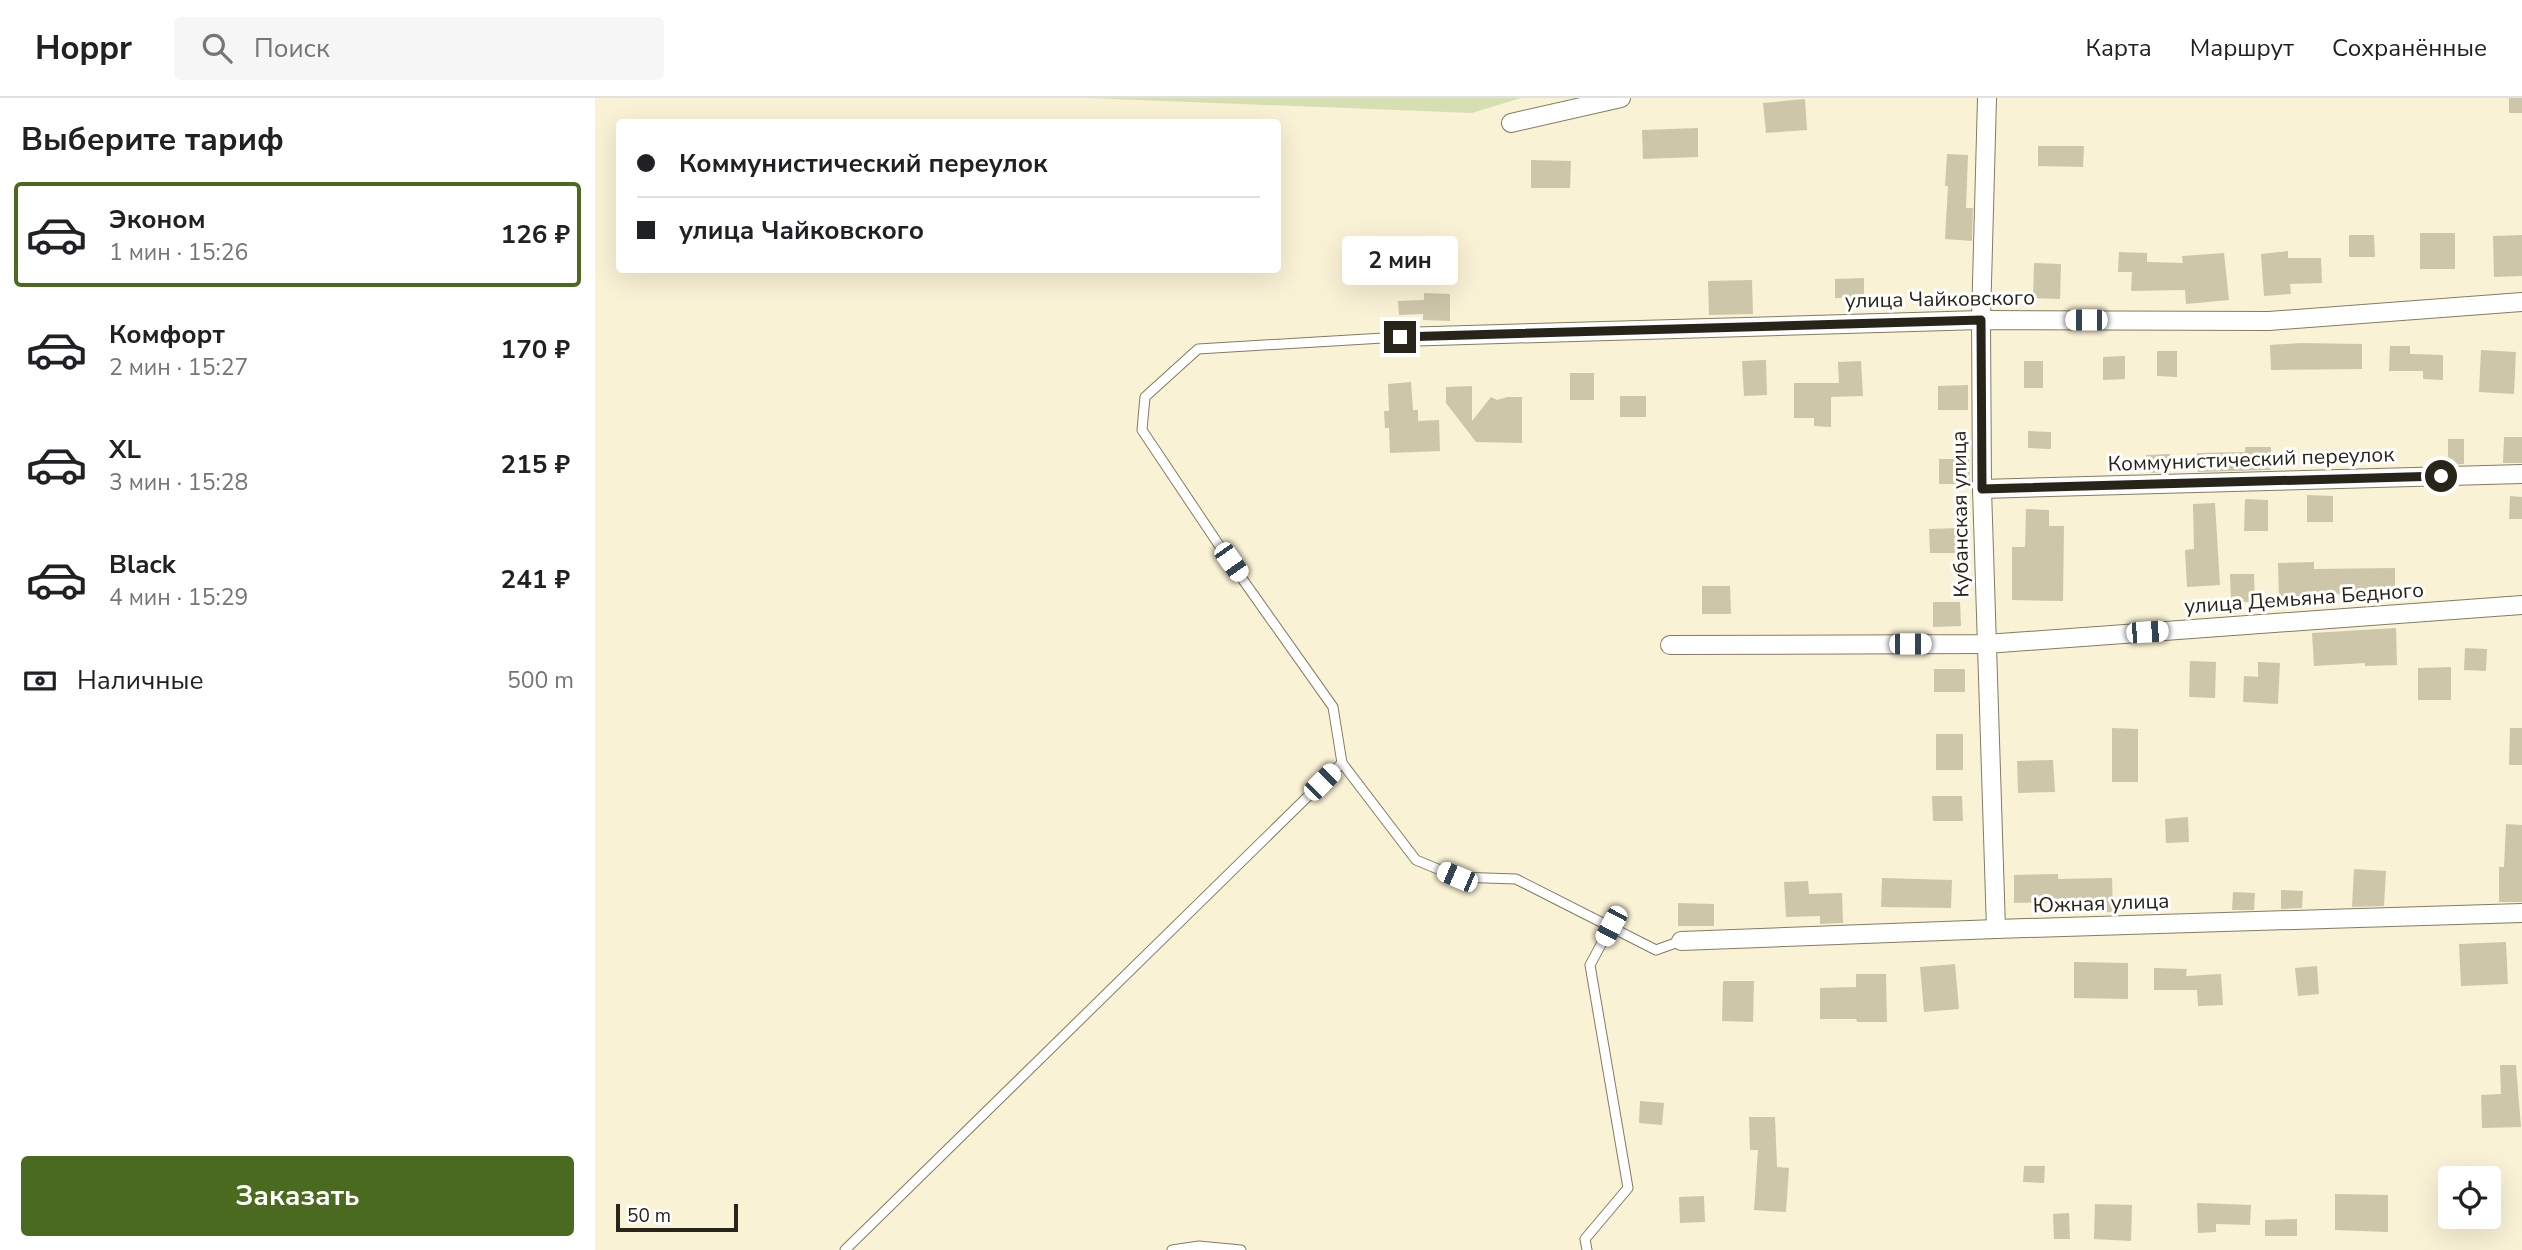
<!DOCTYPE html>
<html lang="ru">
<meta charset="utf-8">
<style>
:root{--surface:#fff;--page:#f6f6f6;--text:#202124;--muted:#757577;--line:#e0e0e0;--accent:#4a6a1f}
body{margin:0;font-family:"Nunito Sans",sans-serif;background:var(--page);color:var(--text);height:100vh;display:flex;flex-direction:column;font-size:26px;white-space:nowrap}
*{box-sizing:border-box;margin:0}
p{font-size:23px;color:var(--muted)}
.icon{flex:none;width:38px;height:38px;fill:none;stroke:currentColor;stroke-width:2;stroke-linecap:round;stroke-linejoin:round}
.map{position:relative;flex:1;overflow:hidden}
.details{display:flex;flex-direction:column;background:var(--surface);width:595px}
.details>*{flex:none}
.top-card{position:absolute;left:21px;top:21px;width:665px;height:154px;border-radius:7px;box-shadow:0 7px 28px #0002;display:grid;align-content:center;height:154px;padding:0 21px;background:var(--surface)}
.tools{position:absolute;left:1843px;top:1068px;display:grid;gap:14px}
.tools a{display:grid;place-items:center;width:63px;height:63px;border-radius:7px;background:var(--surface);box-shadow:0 7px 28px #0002;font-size:35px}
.scale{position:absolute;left:21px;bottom:18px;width:122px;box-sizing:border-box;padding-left:7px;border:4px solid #272419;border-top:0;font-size:19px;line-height:24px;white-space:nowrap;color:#272419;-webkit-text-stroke:5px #fff;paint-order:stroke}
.end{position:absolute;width:32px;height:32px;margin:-16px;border:9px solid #272419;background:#fff;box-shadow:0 0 0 4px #fff}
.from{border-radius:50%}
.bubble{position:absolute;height:49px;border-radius:7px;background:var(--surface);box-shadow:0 7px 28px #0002;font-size:23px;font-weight:700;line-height:49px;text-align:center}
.car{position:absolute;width:21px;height:42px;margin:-21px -10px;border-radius:9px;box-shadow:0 0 5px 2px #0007;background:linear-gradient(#fff 24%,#345 0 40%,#fff 0 76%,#345 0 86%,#fff 0)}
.top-card b{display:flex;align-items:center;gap:24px;height:66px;font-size:26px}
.top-card b+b{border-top:2px solid var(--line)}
.top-card i{width:18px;height:18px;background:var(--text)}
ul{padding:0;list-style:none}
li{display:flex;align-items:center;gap:21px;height:105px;margin:0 14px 10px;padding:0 7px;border:4px solid transparent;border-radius:7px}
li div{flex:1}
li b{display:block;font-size:26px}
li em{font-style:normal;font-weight:700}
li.selected{border-color:var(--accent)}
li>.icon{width:63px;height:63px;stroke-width:1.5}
h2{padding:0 21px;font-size:32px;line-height:84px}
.pay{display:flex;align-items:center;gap:18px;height:77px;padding:0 21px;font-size:26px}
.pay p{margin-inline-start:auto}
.primary-button{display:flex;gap:14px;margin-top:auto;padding:14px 21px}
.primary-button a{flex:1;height:80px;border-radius:7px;background:var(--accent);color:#fff;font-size:28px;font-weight:700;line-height:80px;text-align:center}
header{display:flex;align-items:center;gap:42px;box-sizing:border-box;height:98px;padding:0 35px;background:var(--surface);border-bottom:2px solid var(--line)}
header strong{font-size:33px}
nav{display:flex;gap:38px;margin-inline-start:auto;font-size:24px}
.search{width:490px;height:63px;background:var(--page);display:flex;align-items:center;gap:18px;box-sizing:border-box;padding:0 24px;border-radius:7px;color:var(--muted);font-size:26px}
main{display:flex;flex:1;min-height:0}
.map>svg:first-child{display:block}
.green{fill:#d6dfb2}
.building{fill:#cdc6a9}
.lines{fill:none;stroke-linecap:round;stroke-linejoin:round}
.service-casing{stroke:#837c62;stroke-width:11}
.minor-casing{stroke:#837c62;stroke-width:20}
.service{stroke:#fff;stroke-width:9}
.minor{stroke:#fff;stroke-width:18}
.route{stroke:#272419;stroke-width:9}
.labels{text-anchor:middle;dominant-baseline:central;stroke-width:6;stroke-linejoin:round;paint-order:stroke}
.street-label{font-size:21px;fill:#272419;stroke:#fff}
</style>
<header>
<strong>Hoppr</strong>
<div class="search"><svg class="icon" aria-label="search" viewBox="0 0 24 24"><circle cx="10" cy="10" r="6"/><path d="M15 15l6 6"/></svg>Поиск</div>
<nav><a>Карта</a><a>Маршрут</a><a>Сохранённые</a></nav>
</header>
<main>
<section class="details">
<h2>Выберите тариф</h2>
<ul>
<li class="selected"><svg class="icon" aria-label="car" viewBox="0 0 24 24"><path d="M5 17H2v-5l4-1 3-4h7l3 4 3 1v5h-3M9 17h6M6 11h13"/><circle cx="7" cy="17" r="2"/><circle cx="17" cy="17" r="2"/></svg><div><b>Эконом</b><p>1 мин · 15:26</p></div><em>126 ₽</em></li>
<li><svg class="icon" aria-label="car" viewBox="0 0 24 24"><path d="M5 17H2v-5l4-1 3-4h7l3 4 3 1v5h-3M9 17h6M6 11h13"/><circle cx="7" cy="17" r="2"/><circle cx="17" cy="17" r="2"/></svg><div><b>Комфорт</b><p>2 мин · 15:27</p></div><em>170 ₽</em></li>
<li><svg class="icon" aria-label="car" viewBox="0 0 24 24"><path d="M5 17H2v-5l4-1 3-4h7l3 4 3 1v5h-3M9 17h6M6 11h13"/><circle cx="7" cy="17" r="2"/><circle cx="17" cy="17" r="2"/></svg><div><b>XL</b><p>3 мин · 15:28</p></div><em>215 ₽</em></li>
<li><svg class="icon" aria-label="car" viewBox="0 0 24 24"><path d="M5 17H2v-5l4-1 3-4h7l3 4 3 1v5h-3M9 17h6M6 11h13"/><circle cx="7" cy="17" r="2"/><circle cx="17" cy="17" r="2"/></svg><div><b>Black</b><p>4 мин · 15:29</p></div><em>241 ₽</em></li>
</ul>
<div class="pay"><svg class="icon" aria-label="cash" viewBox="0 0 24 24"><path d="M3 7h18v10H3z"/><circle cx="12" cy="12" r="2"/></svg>Наличные<p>500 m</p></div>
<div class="primary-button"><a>Заказать</a></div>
</section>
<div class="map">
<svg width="1927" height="1152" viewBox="0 0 1927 1152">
<rect width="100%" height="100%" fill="#faf2d5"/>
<path class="green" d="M493 0H926L877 15Z"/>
<g class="building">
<rect x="1914" y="0" width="13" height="15"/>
<path d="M1210 1 1212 32 1171 35 1168 5Z"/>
<path d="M1103 30V59L1048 61 1047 32Z"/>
<path d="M1443 48H1489L1488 69 1443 68Z"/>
<path d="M1352 56 1373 57 1371 110H1378L1377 143 1350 141 1353 88H1350Z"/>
<path d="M936 62 976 63 975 90H936Z"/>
<rect x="1825" y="135" width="35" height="36"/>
<path d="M1754 137H1779L1780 159H1754Z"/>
<path d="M1927 137V178L1899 179 1898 138Z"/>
<path d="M1693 153V160H1726L1727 185 1695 186 1696 196 1669 198 1666 156Z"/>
<path d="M1524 154 1552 155V164L1588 165 1587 158 1629 155 1634 202 1591 206 1590 192 1536 193 1537 174H1523Z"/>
<path d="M1439 165 1466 166 1465 201 1438 200Z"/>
<path d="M1269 180V199L1240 200V181Z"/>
<path d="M1157 182 1158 216 1114 217 1113 183Z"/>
<path d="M829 195 855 196V223L828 222V216L804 217 803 203 829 202Z"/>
<path d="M1705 245 1767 246V271L1676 272 1675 247Z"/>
<path d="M1795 248H1815V256L1848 257V282L1828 281V273H1794Z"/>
<path d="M1886 252 1921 254 1919 296 1884 294Z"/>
<path d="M1562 253H1582V279L1562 278Z"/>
<path d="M1530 258V281L1508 282V259Z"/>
<path d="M1171 262 1172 297 1149 298 1147 263Z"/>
<path d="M1266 263 1268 298 1236 299V329L1219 328V320H1199V285H1244L1243 264Z"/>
<rect x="1429" y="263" width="19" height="27"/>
<rect x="975" y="275" width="24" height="27"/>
<path d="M816 284 818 312H823V323L844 322 845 353 795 355 794 330H790L789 313H794L793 286Z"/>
<path d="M1373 287V312H1343V288Z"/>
<path d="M877 288V323L896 299 902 302 912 299H927V345L881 344 851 305V289Z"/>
<rect x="1025" y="298" width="26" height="21"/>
<path d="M1433 333 1456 334V351L1433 350Z"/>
<path d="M1909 339H1927V365H1908Z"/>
<path d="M1853 341H1869V366L1853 367Z"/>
<path d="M1650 349H1676V372L1603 374 1602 355 1650 354Z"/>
<path d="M1575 356V374L1552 375 1551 357Z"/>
<path d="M1344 361H1374L1375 386H1344Z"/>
<path d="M1712 397 1738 398V424H1712Z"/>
<path d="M1915 398 1927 399V421H1914Z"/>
<path d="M1650 401 1673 402V433H1649Z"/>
<path d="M1620 405 1625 487 1592 489 1590 452 1599 451 1598 406Z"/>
<path d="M1431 411 1454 412V428H1469L1468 503 1417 502V449H1430Z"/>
<path d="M1365 430V455H1335L1334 431Z"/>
<path d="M1719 464V471L1800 470V493L1720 497V501L1684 502 1683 465Z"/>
<path d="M1635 476H1659L1660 504H1636Z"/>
<path d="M1107 488H1135L1136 516H1107Z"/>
<path d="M1338 504H1365L1366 528 1338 529Z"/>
<path d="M1801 530 1802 567 1770 568V565L1719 568 1717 535Z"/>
<path d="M1870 550 1892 551 1891 573 1869 572Z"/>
<path d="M1595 563 1621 564 1620 600 1594 599Z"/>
<path d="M1663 564 1685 565 1683 606 1648 604 1649 578 1663 579Z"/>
<path d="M1856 569V602H1823V570Z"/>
<rect x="1339" y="571" width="31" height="23"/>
<path d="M1517 630 1543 631V684H1517Z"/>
<path d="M1915 630H1927V667H1914Z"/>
<rect x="1341" y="636" width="27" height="36"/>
<path d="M1458 662 1460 694 1423 695 1422 663Z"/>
<path d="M1337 698H1367L1368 723H1338Z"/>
<path d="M1593 719 1594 744 1571 745 1570 721Z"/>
<path d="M1911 726 1927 727V804H1904V769H1909Z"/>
<path d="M1759 771 1791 773 1789 808 1757 809Z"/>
<path d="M1463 776V781L1517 780 1518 814 1472 815V804L1419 805V777Z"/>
<path d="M1287 780 1357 782 1356 810 1286 809Z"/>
<path d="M1213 783 1214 796 1247 795 1248 825 1225 826V818L1191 819 1189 784Z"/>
<path d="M1686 792 1708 793 1707 810 1686 811Z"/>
<path d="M1638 794 1660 795 1659 812H1637Z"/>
<path d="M1083 805 1119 806V828H1083Z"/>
<path d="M1911 844 1913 886 1866 888 1864 846Z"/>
<path d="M1479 864 1533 865V901L1479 900Z"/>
<path d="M1360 866 1364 911 1329 914 1325 869Z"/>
<path d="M1722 868 1724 896 1703 898 1700 870Z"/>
<path d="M1559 870 1592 871 1591 878 1626 876 1628 907 1603 908 1602 892H1559Z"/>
<path d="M1261 876H1291L1292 924H1262L1261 921H1225V890L1261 889Z"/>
<path d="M1128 883H1159L1158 924 1127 923Z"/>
<path d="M1905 967H1921L1926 1029 1887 1030 1886 997 1906 996Z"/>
<path d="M1045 1003 1069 1005 1067 1027 1044 1025Z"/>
<path d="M1154 1019H1180L1182 1069 1194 1070 1191 1114 1159 1112 1163 1052H1155Z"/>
<path d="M1429 1068H1450L1449 1085 1428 1084Z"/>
<path d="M1740 1096 1793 1097V1134L1740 1132Z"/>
<path d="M1109 1098 1110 1124 1085 1125 1084 1099Z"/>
<path d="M1602 1105 1656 1107 1655 1127 1621 1126V1134L1603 1135Z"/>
<path d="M1500 1106 1537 1107 1536 1143 1499 1141Z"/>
<path d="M1474 1115 1475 1141H1459L1458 1116Z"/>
<path d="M1702 1121V1138H1670V1122Z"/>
</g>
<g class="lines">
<defs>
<g id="service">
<path d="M747 665 821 762 862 779 921 781 1061 852 1086 843"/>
<path d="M250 1152 747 665 738 609 636 465 547 332 550 299 603 251 805 239"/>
<path d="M577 1152 604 1148 646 1152"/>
<path d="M992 1152 990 1141 1033 1090 995 867 1016 828"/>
</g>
<g id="minor">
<path d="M1392 0 1386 222 1387 391 1401 831"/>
<path d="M916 25 1026 0"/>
<path d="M805 239 1386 222 1674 223 1927 204"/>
<path d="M1387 391 1927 376"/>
<path d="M1075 547 1391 546 1927 507"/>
<path d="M1086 843 1401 831 1927 815"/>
</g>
</defs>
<use href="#service" class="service-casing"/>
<use href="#minor" class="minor-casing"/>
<use href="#service" class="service"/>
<use href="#minor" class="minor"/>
</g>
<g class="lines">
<path class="route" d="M805 239 1386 222 1387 391 1846 378"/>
</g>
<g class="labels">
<g class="street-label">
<text transform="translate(1345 201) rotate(-1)">улица Чайковского</text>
<text transform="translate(1656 361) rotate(-2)">Коммунистический переулок</text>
<text transform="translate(1365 416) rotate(-91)">Кубанская улица</text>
<text transform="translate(1709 500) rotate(-4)">улица Демьяна Бедного</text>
<text transform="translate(1506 805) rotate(-2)">Южная улица</text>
</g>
</g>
</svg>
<div class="tools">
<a><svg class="icon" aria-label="locate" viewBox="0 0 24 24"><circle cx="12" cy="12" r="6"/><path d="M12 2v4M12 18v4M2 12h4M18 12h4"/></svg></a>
</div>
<div class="scale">50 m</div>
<i class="end from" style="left:1846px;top:378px"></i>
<i class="end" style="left:805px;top:239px"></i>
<div class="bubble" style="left:747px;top:138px;width:116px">2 мин</div>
<i class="car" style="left:1491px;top:222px;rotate:270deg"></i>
<i class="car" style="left:636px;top:464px;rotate:145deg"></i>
<i class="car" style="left:1552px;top:534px;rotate:86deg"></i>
<i class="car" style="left:1315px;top:546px;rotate:90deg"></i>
<i class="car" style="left:727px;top:684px;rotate:45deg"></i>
<i class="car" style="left:862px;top:779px;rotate:293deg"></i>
<i class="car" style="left:1016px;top:828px;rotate:208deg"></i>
<div class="top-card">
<b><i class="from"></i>Коммунистический переулок</b>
<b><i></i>улица Чайковского</b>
</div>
</div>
</main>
